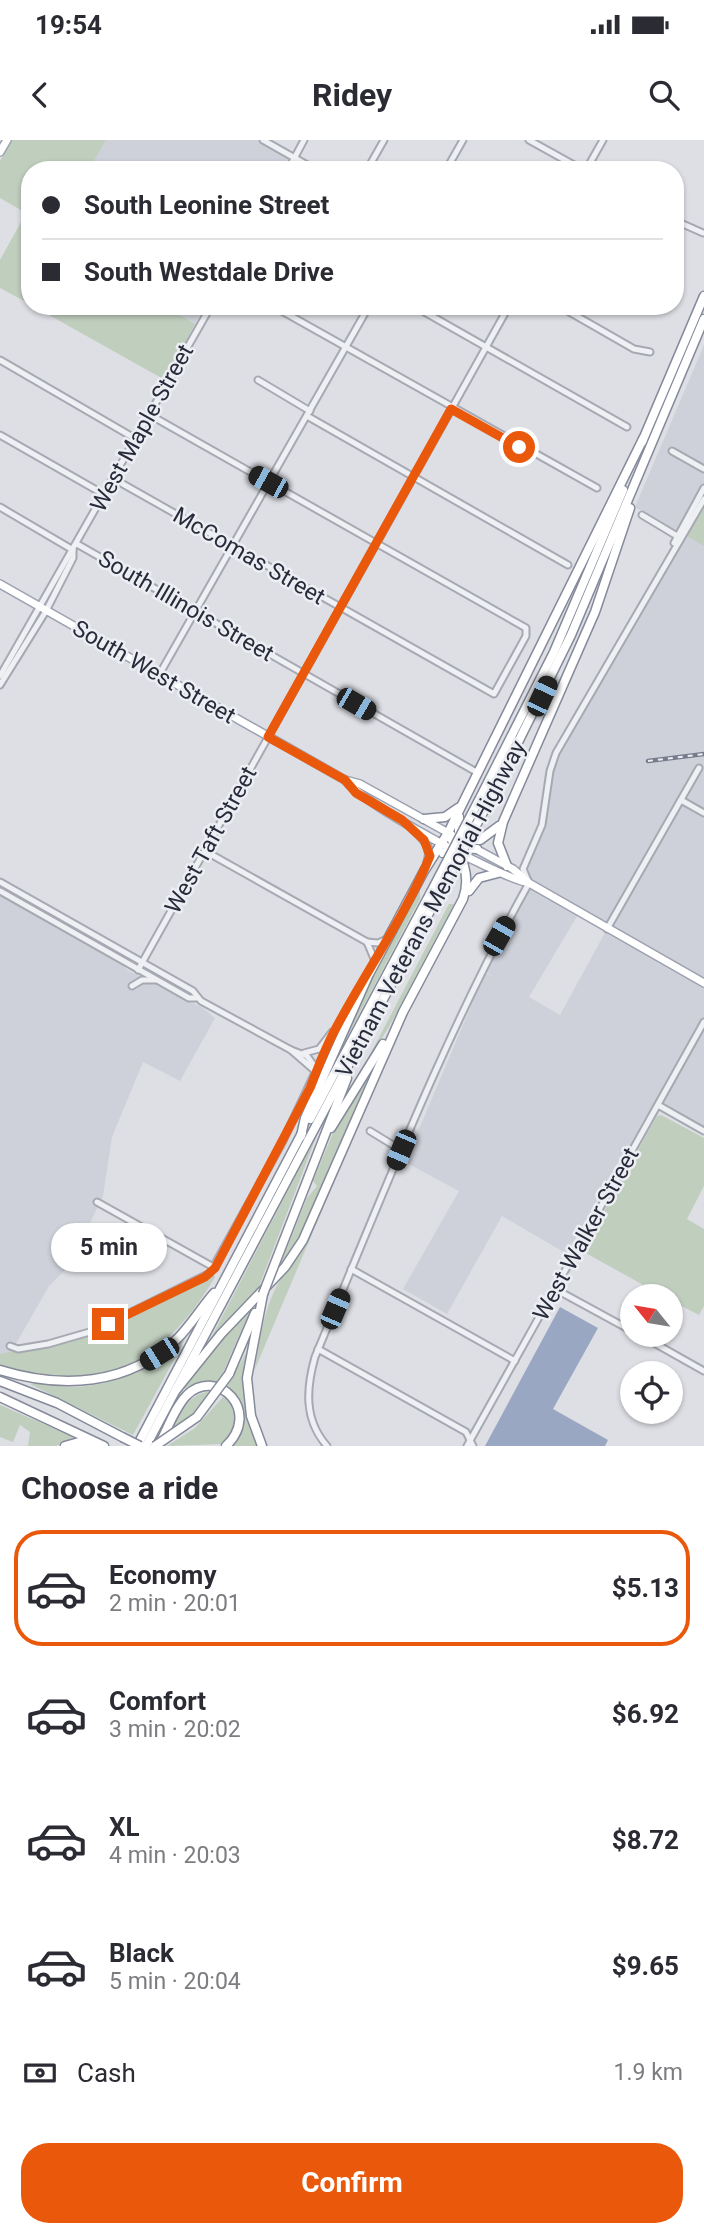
<!DOCTYPE html>
<meta charset="utf-8">
<style>
:root{--surface:#fff;--page:#f7f7f7;--text:#2b2b33;--muted:#7c7c81;--line:#e1e1e2;--accent:#ea580c}
body{margin:0;font-family:Roboto,sans-serif;background:var(--page);color:var(--text);height:100vh;display:flex;flex-direction:column;font-size:26px;white-space:nowrap}
*{box-sizing:border-box;margin:0}
p{font-size:23px;color:var(--muted)}
.icon{flex:none;width:38px;height:38px;fill:none;stroke:currentColor;stroke-width:2;stroke-linecap:round;stroke-linejoin:round}
.map{position:relative;height:1306px;overflow:hidden}
.details{display:flex;flex-direction:column;background:var(--surface);flex:1}
.details>*{flex:none}
.top-card{position:absolute;left:21px;top:21px;width:663px;height:154px;border-radius:28px;box-shadow:0 2px 5px #0004;display:grid;align-content:center;height:154px;padding:0 21px;background:var(--surface)}
.needle{width:46px;rotate:300deg}
.tools{position:absolute;left:620px;top:1144px;display:grid;gap:14px}
.tools a{display:grid;place-items:center;width:63px;height:63px;border-radius:50%;background:var(--surface);box-shadow:0 2px 5px #0004;font-size:35px}
.end{position:absolute;width:32px;height:32px;margin:-16px;border:9px solid #ea580c;background:#fff;box-shadow:0 0 0 4px #fff}
.from{border-radius:50%}
.bubble{position:absolute;height:49px;border-radius:24px;background:var(--surface);box-shadow:0 2px 5px #0004;font-size:23px;font-weight:700;line-height:49px;text-align:center}
.car{position:absolute;width:21px;height:42px;margin:-21px -10px;border-radius:9px;box-shadow:0 0 5px 2px #0007;background:linear-gradient(#222 24%,#8ab4d8 0 40%,#222 0 76%,#8ab4d8 0 86%,#222 0)}
.top-card b{display:flex;align-items:center;gap:24px;height:66px;font-size:26px}
.top-card b+b{border-top:2px solid var(--line)}
.top-card i{width:18px;height:18px;background:var(--text)}
ul{padding:0;list-style:none}
li{display:flex;align-items:center;gap:21px;height:116px;margin:0 14px 10px;padding:0 7px;border:4px solid transparent;border-radius:28px}
li div{flex:1}
li b{display:block;font-size:26px}
li em{font-style:normal;font-weight:700}
li.active{border-color:var(--accent)}
li>.icon{width:63px;height:63px;stroke-width:1.5}
h2{padding:0 21px;font-size:32px;line-height:84px}
.pay{display:flex;align-items:center;gap:18px;height:77px;padding:0 21px;font-size:26px}
.pay p{margin-inline-start:auto}
.button{display:flex;gap:14px;margin-top:auto;padding:14px 21px}
.button a{flex:1;height:80px;border-radius:28px;background:var(--accent);color:#fff;font-size:28px;font-weight:700;line-height:80px;text-align:center}
.status{display:flex;justify-content:space-between;align-items:center;height:49px;padding:0 35px;background:var(--surface);direction:ltr}
.status svg{height:19px;fill:currentColor}
header{display:flex;justify-content:space-between;align-items:center;height:91px;padding:0 21px;background:var(--surface);font-size:32px;font-weight:700}
.map>svg:first-child{display:block}
.built{fill:#cfd1da;fill-rule:evenodd}
.green{fill:#c0cebe}
.water{fill:#9aa7c3}
.lines{fill:none;stroke-linecap:round;stroke-linejoin:round}
.minor-casing{stroke:#a7a9b2;stroke-width:9}
.major-casing{stroke:#9da2b0;stroke-width:10}
.highway-casing{stroke:#858a9a;stroke-width:11}
.minor{stroke:#eff0f4;stroke-width:5}
.major{stroke:#fff;stroke-width:7}
.highway{stroke:#fff;stroke-width:8}
.rail-casing{stroke:#777c8d;stroke-width:4.5}
.rail{stroke:#eceef3;stroke-width:2;stroke-dasharray:5;stroke-linecap:butt}
.highway-bridge-casing{stroke:#858a9a;stroke-width:11;stroke-linecap:butt}
.highway-bridge{stroke:#fff;stroke-width:8}
.route{stroke:#ea580c;stroke-width:9}
.labels{text-anchor:middle;dominant-baseline:central;stroke-width:5;stroke-linejoin:round;paint-order:stroke}
.street-label{font-size:23px;fill:#282b3a;stroke:#eceef3}
</style>
<div class="status"><b>19:54</b><svg viewBox="0 0 49 12"><path d="M0 12V9h3v3zM5 12V6h3v6zM10 12V3h3v9zM15 12V0h3v12zM26 1h20v11H26zM47 4h2v5h-2z"/></svg></div>
<header><svg class="icon" aria-label="back" viewBox="0 0 24 24"><path d="M15 5l-7 7 7 7"/></svg>Ridey<svg class="icon" aria-label="search" viewBox="0 0 24 24"><circle cx="10" cy="10" r="6"/><path d="M15 15l6 6"/></svg></header>
<div class="map">
<svg width="704" height="1306" viewBox="0 0 704 1306">
<rect width="100%" height="100%" fill="#dddfe5"/>
<g class="built">
<path d="M106 0H258L288 19 282 30H89Z"/>
<path d="M165 166H205L195 184Z"/>
<path d="M704 205V991L658 966 627 1021 619 1020 567 1114 502 1076 447 1174 403 1149 459 1051 405 1022 485 833 494 837 481 829 529 744 524 731 542 685 556 613 670 413H676L685 397 635 367ZM579 773 607 789 560 875 529 857Z"/>
<path d="M0 753 121 823 127 830 201 867 215 878 180 941 143 922 112 997 103 1056 83 1097 65 1130 49 1146 10 1214H0Z"/>
</g>
<g class="green">
<path d="M12 0H106L89 30H30V164L0 148V120L26 73 0 58V21Z"/>
<path d="M33 166H165L195 184 165 240Z"/>
<path d="M704 367V406L687 396Z"/>
<path d="M420 745V759L346 899 343 898 366 847Z"/>
<path d="M449 764H454L389 887 364 926Z"/>
<path d="M405 874 255 1229C261 1191 266 1153 292 1124Z"/>
<path d="M373 926 300 1100 284 1124 281 1123 307 1058 317 1046 313 1041 335 988Z"/>
<path d="M661 975 704 998V1046L687 1079 704 1089V1166L699 1175 670 1160V1157H665L582 1111 657 976Z"/>
<path d="M317 995 258 1149 210 1200Z"/>
<path d="M213 1135 215 1137C162 1226 101 1257 0 1225V1214L86 1197Z"/>
<path d="M251 1168 218 1244 186 1251 184 1248 220 1199Z"/>
<path d="M189 1192 133 1295 30 1244C42 1242 59 1247 73 1247 115 1246 162 1225 189 1192Z"/>
<path d="M247 1211C242 1244 245 1276 258 1306H230C249 1287 247 1264 227 1247Z"/>
<path d="M213 1251 190 1277 170 1291C182 1271 188 1253 213 1251Z"/>
<path d="M224 1256C241 1272 238 1288 223 1304L167 1306 195 1288Z"/>
<path d="M0 1265 74 1297 56 1306H28L30 1292 20 1285 13 1302 0 1297Z"/>
</g>
<path class="water" d="M560 1167 598 1188 553 1269 608 1300 605 1306H485Z"/>
<g class="lines">
<defs>
<g id="minor">
<path d="M263 0 316 30"/>
<path d="M529 0 583 30"/>
<path d="M288 30 304 0"/>
<path d="M367 30 384 0"/>
<path d="M446 30 463 0"/>
<path d="M586 30 603 0"/>
<path d="M676 81 703 93"/>
<path d="M273 166 597 348"/>
<path d="M414 166 627 287"/>
<path d="M559 166 634 209 650 212"/>
<path d="M0 220 136 299"/>
<path d="M258 240 310 271"/>
<path d="M307 276 568 425"/>
<path d="M0 295 105 355"/>
<path d="M672 311 704 329"/>
<path d="M114 339 494 554 526 496V488L150 275"/>
<path d="M0 367 73 410"/>
<path d="M642 375 677 396"/>
<path d="M674 403 704 348"/>
<path d="M77 404 478 633"/>
<path d="M159 535 369 166"/>
<path d="M0 536 211 166"/>
<path d="M0 545 46 471 73 418V410"/>
<path d="M681 660 704 673"/>
<path d="M205 711 367 802 375 821"/>
<path d="M0 742 193 851 201 861 291 910 307 916 315 927"/>
<path d="M0 751 189 858H197"/>
<path d="M607 789 699 628"/>
<path d="M367 802 378 803 387 799"/>
<path d="M138 830 509 166"/>
<path d="M132 846 142 840H155"/>
<path d="M291 910 314 930"/>
<path d="M304 913 319 909 332 892"/>
<path d="M658 965 704 991"/>
<path d="M370 991 401 1010"/>
<path d="M97 1062 215 1128"/>
<path d="M351 1129 515 1221"/>
<path d="M555 1149 632 1191"/>
<path d="M640 1195 704 1231"/>
<path d="M10 1206 18 1209 48 1204 93 1191 210 1133 282 1003 335 890 356 855"/>
<path d="M318 1209 466 1292 473 1306"/>
<path d="M327 1306C304 1280 306 1249 315 1217 382 1057 444 895 529 743L523 729 542 685 550 631 556 613 704 359"/>
<path d="M467 1306 704 882"/>
</g>
<g id="major">
<path d="M0 12 7 0"/>
<path d="M0 444 345 640 360 644 452 695"/>
<path d="M345 640C368 667 489 732 525 742"/>
<path d="M413 689C424 699 433 708 427 723"/>
<path d="M474 708 513 729 529 743 704 843"/>
</g>
<g id="highway">
<path d="M642 302 704 156"/>
<path d="M480 658 554 512 623 350"/>
<path d="M488 663 571 495 704 179"/>
<path d="M459 677V692L468 700H480L499 686"/>
<path d="M424 679 445 677 458 668"/>
<path d="M443 713 460 708 477 709"/>
<path d="M507 726 498 703 503 682 595 472 630 368"/>
<path d="M469 751 479 738 498 733"/>
<path d="M310 979 431 752"/>
<path d="M331 988 383 904"/>
<path d="M301 996 305 978 369 834 424 731 448 693 643 299"/>
<path d="M309 1036 347 938"/>
<path d="M0 1230C62 1249 127 1246 177 1199 191 1185 201 1168 214 1153"/>
<path d="M229 1234 255 1173"/>
<path d="M0 1241 57 1263 122 1297"/>
<path d="M176 1250 221 1194 285 1127 303 1100 403 872 463 759C472 734 461 716 448 693"/>
<path d="M0 1257 104 1306"/>
<path d="M160 1303C168 1288 175 1267 187 1255 218 1226 262 1272 226 1306"/>
<path d="M65 1306 79 1302 96 1306"/>
<path d="M137 1306 302 993"/>
<path d="M146 1306 439 754"/>
<path d="M262 1306 251 1276 247 1238 263 1154"/>
</g>
</defs>
<use href="#minor" class="minor-casing"/>
<use href="#major" class="major-casing"/>
<use href="#highway" class="highway-casing"/>
<use href="#minor" class="minor"/>
<use href="#major" class="major"/>
<use href="#highway" class="highway"/>
<defs>
<path id="rail" d="M648 621 704 614"/>
</defs>
<use href="#rail" class="rail-casing"/>
<use href="#rail" class="rail"/>
<defs>
<g id="highway-bridge">
<path d="M431 752 480 658"/>
<path d="M439 754 488 663"/>
<path d="M263 1154 309 1036"/>
<path d="M122 1297 140 1306"/>
<path d="M155 1306 197 1277 229 1234"/>
</g>
</defs>
<use href="#highway-bridge" class="highway-bridge-casing"/>
<use href="#highway-bridge" class="highway-bridge"/>
</g>
<g class="lines">
<path class="route" d="M108 1184 205 1137 215 1128 310 948C318 928 325 908 336 888 366 831 405 777 430 716L424 700 402 680 356 653 345 640 268 597 451 269 519 307"/>
</g>
<g class="labels">
<g class="street-label">
<text transform="translate(142 288) rotate(-61)">West Maple Street</text>
<text transform="translate(249 416) rotate(30)">McComas Street</text>
<text transform="translate(186 466) rotate(30)">South Illinois Street</text>
<text transform="translate(154 532) rotate(30)">South West Street</text>
<text transform="translate(211 700) rotate(-61)">West Taft Street</text>
<text transform="translate(431 769) rotate(-62)">Vietnam Veterans Memorial Highway</text>
<text transform="translate(586 1094) rotate(-61)">West Walker Street</text>
</g>
</g>
</svg>
<div class="tools">
<a><svg class="needle" viewBox="-14 -14 28 28"><path d="M0-13l5 13h-10z" fill="#e53935"/><path d="M0 13l5-13h-10z" fill="#7c7c81"/></svg></a>
<a><svg class="icon" aria-label="locate" viewBox="0 0 24 24"><circle cx="12" cy="12" r="6"/><path d="M12 2v4M12 18v4M2 12h4M18 12h4"/></svg></a>
</div>
<i class="end from" style="left:519px;top:307px"></i>
<i class="end" style="left:108px;top:1184px"></i>
<div class="bubble" style="left:51px;top:1083px;width:116px">5 min</div>
<i class="car" style="left:268px;top:342px;rotate:299deg"></i>
<i class="car" style="left:542px;top:556px;rotate:25deg"></i>
<i class="car" style="left:356px;top:564px;rotate:120deg"></i>
<i class="car" style="left:499px;top:796px;rotate:30deg"></i>
<i class="car" style="left:401px;top:1010px;rotate:203deg"></i>
<i class="car" style="left:335px;top:1169px;rotate:23deg"></i>
<i class="car" style="left:159px;top:1214px;rotate:238deg"></i>
<div class="top-card">
<b><i class="from"></i>South Leonine Street</b>
<b><i></i>South Westdale Drive</b>
</div>
</div>
<section class="details">
<h2>Choose a ride</h2>
<ul>
<li class="active"><svg class="icon" aria-label="car" viewBox="0 0 24 24"><path d="M5 17H2v-5l4-1 3-4h7l3 4 3 1v5h-3M9 17h6M6 11h13"/><circle cx="7" cy="17" r="2"/><circle cx="17" cy="17" r="2"/></svg><div><b>Economy</b><p>2 min · 20:01</p></div><em>$5.13</em></li>
<li><svg class="icon" aria-label="car" viewBox="0 0 24 24"><path d="M5 17H2v-5l4-1 3-4h7l3 4 3 1v5h-3M9 17h6M6 11h13"/><circle cx="7" cy="17" r="2"/><circle cx="17" cy="17" r="2"/></svg><div><b>Comfort</b><p>3 min · 20:02</p></div><em>$6.92</em></li>
<li><svg class="icon" aria-label="car" viewBox="0 0 24 24"><path d="M5 17H2v-5l4-1 3-4h7l3 4 3 1v5h-3M9 17h6M6 11h13"/><circle cx="7" cy="17" r="2"/><circle cx="17" cy="17" r="2"/></svg><div><b>XL</b><p>4 min · 20:03</p></div><em>$8.72</em></li>
<li><svg class="icon" aria-label="car" viewBox="0 0 24 24"><path d="M5 17H2v-5l4-1 3-4h7l3 4 3 1v5h-3M9 17h6M6 11h13"/><circle cx="7" cy="17" r="2"/><circle cx="17" cy="17" r="2"/></svg><div><b>Black</b><p>5 min · 20:04</p></div><em>$9.65</em></li>
</ul>
<div class="pay"><svg class="icon" aria-label="cash" viewBox="0 0 24 24"><path d="M3 7h18v10H3z"/><circle cx="12" cy="12" r="2"/></svg>Cash<p>1.9 km</p></div>
<div class="button"><a>Confirm</a></div>
</section>
